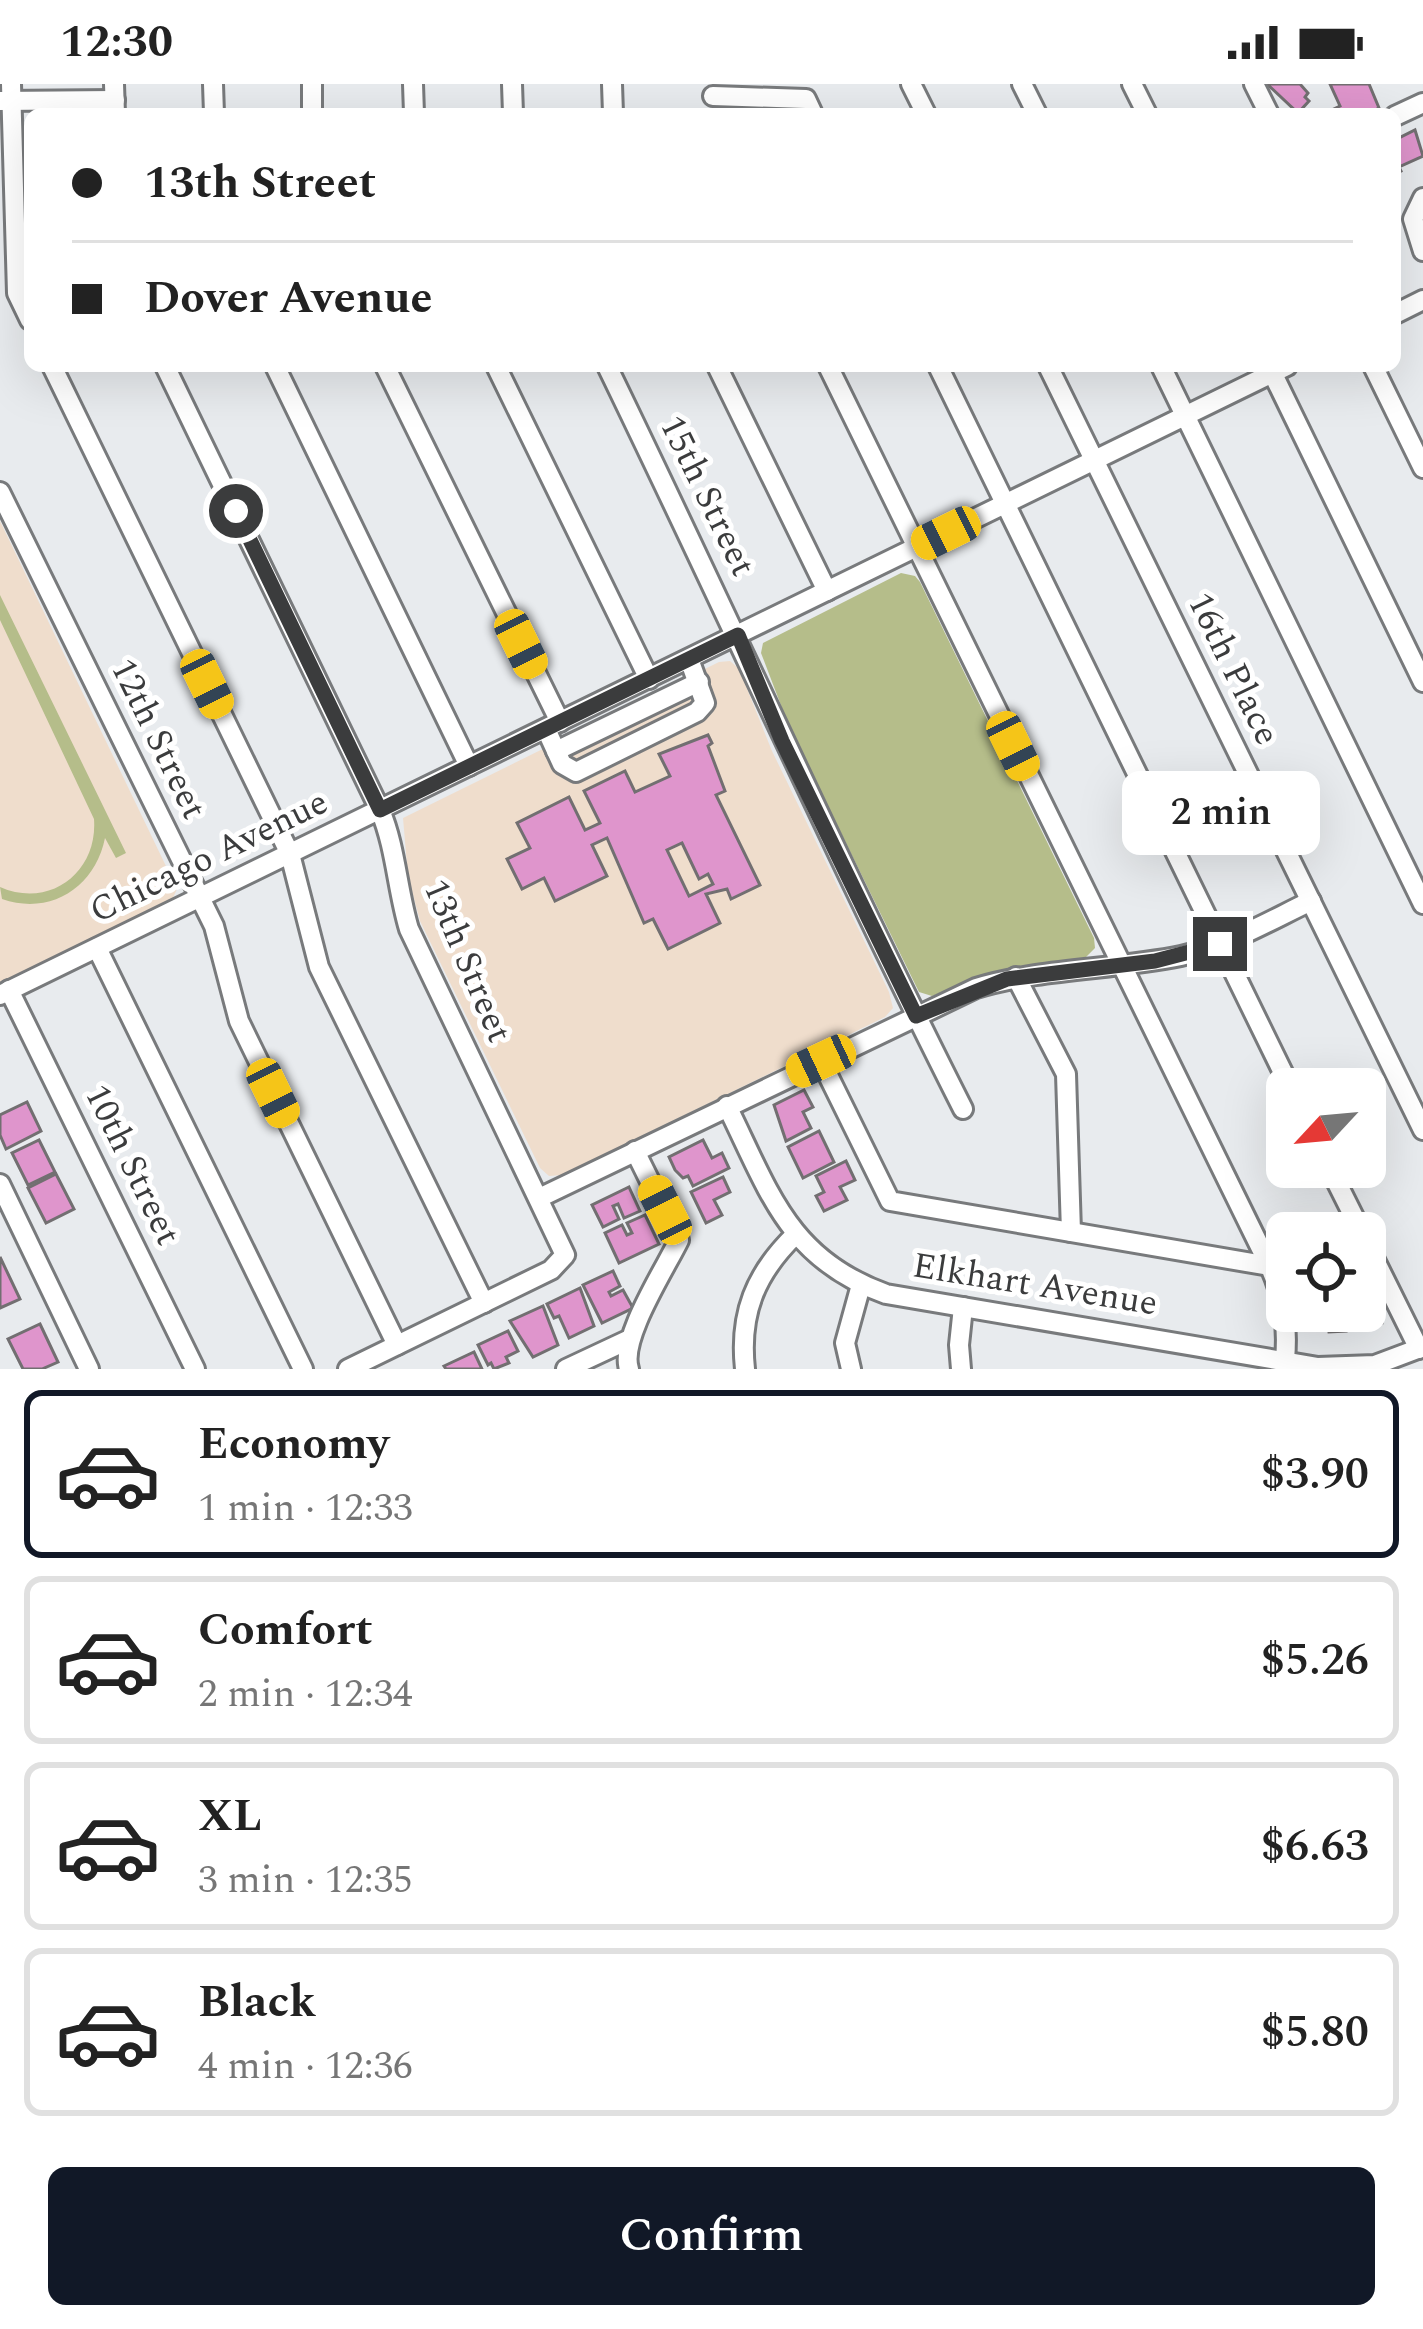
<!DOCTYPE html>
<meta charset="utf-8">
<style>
:root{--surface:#fff;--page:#f2f2f2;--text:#222;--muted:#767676;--line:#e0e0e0;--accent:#111827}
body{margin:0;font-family:Spectral,serif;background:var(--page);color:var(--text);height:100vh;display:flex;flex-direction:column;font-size:45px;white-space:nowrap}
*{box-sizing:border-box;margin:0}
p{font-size:39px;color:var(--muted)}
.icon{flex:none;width:66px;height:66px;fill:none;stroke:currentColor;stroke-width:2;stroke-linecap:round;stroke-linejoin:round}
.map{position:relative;height:1285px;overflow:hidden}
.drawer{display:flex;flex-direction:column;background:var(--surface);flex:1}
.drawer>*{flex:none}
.banner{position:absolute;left:24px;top:24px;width:1377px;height:264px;border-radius:18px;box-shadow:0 12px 48px #0002;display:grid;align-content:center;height:264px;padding:0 48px;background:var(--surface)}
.needle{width:78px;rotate:244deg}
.buttons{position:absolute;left:1266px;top:984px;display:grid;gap:24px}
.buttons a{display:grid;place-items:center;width:120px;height:120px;border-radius:18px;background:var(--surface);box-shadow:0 12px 48px #0002;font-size:60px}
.end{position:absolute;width:54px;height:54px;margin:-27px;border:15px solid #3b3c3d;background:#fff;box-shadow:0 0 0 6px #fff}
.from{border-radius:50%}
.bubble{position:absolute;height:84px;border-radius:18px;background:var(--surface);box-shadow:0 12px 48px #0002;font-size:39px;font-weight:600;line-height:84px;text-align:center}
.car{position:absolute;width:36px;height:72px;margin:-36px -18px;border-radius:15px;box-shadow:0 0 9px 3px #0007;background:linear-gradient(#f5c518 24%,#345 0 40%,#f5c518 0 76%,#345 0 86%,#f5c518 0)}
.banner b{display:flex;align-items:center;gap:42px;height:114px;font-size:45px}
.banner b+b{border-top:3px solid var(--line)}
.banner i{width:30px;height:30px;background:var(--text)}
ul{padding:21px 0 0;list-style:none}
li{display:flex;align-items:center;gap:36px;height:168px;margin:0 24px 18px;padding:0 24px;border:6px solid var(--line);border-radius:18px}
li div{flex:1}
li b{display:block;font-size:45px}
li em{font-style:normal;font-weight:600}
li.active{border-color:var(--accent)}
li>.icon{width:108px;height:108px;stroke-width:1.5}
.primary-button{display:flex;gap:24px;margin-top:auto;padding:24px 48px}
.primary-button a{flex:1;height:138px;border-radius:18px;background:var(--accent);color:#fff;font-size:48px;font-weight:600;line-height:138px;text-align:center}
.status{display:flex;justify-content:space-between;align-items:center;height:84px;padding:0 60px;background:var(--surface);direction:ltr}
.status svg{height:33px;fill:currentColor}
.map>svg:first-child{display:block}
.education{fill:#efddcc}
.green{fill:#b5bd8a}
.building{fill:#df95cc;stroke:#726f71;stroke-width:3;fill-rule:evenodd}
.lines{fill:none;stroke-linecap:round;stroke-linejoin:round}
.minor-casing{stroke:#787a7c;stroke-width:24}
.minor{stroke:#fff;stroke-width:18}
.route{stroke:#3b3c3d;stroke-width:15}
.labels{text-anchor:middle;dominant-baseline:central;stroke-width:10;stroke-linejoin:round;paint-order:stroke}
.street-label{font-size:36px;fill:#3b3c3d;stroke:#fff}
</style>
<div class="status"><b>12:30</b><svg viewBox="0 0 49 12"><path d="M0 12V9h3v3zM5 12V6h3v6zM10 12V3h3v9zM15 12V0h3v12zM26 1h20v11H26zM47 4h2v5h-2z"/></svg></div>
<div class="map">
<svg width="1423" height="1285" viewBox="0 0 1423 1285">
<rect width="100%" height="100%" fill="#e8ebee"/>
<g class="education">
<path d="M0 437 177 805 171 818 0 901Z"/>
<path d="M730 577 739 585 772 667 889 908 893 924 885 933 562 1091 549 1092 540 1084 420 837 408 792 403 734 719 578Z"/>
</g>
<g class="green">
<path d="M901 489 915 492 920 498 1094 854 1095 864 1085 874 991 890 932 912 919 908 790 645 761 569 763 559Z"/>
<path d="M0 511 126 769 116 774 105 754C95 803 51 832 2 815L0 803C50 825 98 788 94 735L0 536Z"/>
</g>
<g class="building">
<path d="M1267 0H1300L1308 9 1305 13 1309 17 1298 29Z"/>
<path d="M1330 0H1369L1379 24 1366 30H1323L1340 22Z"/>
<path d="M1415 46 1423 72 1399 83 1401 87 1395 90V56Z"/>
<path d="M708 651 712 659 708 662 725 707 716 711 760 801 731 815 727 805 706 810 720 839 668 865 653 835 644 839 607 754 592 761 607 792 555 817 544 794 522 805 507 775 530 764 517 739 569 713 585 746 600 739 584 707 625 687 635 708 670 692 659 670ZM682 759 699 795 708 790 713 800 689 812 667 766Z"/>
<path d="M804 1006 813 1023 803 1028 811 1044 786 1057 774 1021Z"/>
<path d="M27 1018 41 1047 6 1065 0 1051V1031Z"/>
<path d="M819 1047 834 1078 803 1094 788 1063Z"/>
<path d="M39 1056 55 1088 28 1101 12 1069Z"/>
<path d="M703 1056 712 1074 722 1069 729 1084 693 1102 688 1092 683 1094 675 1086 669 1073Z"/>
<path d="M846 1077 855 1096 840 1103 847 1116 824 1127 816 1112 824 1108 816 1092Z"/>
<path d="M56 1090 74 1125 46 1139 28 1104Z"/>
<path d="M723 1093 730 1108 714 1116 722 1131 706 1139 691 1108Z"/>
<path d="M629 1103 640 1127 624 1134 618 1120 613 1122 619 1135 603 1143 592 1121Z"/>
<path d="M645 1131 659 1160 619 1179 605 1149 622 1141 627 1151 632 1149 627 1139Z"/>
<path d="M0 1173 20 1215 0 1224Z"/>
<path d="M613 1187 620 1202 609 1208 611 1212 623 1206 633 1224 602 1239 583 1201Z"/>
<path d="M580 1204 594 1242 569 1254 559 1232 554 1234 547 1220Z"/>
<path d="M1378 1207 1382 1239 1371 1240V1235L1351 1237 1350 1227H1365V1209Z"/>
<path d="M543 1222 558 1261 533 1273 510 1237Z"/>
<path d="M1319 1227H1344L1346 1247 1329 1248 1328 1237 1320 1238Z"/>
<path d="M40 1240 58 1278 42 1285H23L8 1255Z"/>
<path d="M508 1247 518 1267 506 1273 509 1279 494 1285 491 1279 488 1281 478 1261Z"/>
<path d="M474 1268 482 1285H446L444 1282Z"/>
</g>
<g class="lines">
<defs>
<g id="minor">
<path d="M11 0 17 209 30 236"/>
<path d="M114 0 115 30"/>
<path d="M213 0 214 30"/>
<path d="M312 0V30"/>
<path d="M413 0 414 30"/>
<path d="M512 0 513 30"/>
<path d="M612 0 613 30"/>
<path d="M911 0 926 30"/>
<path d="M1022 0 1037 30"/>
<path d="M1132 0 1147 30"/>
<path d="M1254 0 1269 30"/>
<path d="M713 12 806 15 813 30"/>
<path d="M0 17 115 16"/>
<path d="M1395 32 1423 19"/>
<path d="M1423 114 1413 135 1423 167"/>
<path d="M1395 230 1423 216"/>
<path d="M52 282 290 770 319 883 484 1219"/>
<path d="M165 282 380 726C396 764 397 805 409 845L565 1171 551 1186 348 1285"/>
<path d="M275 282 469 682"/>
<path d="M385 282 560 638"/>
<path d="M496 282 649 595"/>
<path d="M607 282C727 529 839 780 963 1025"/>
<path d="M717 282 827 507"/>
<path d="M828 282 1270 1183C1284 1215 1288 1241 1285 1276"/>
<path d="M938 282 1291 1005"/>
<path d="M1048 282 1423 1046"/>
<path d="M1161 282 1423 820"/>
<path d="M1269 282 1423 598"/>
<path d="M1373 282 1423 384"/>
<path d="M0 408 214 842 239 937 397 1261"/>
<path d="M546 645 562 680 576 688 697 628 705 619 689 575"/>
<path d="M556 667 699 598"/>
<path d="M97 864 303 1285"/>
<path d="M1016 893 1066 990 1071 1148"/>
<path d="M9 906 195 1285"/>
<path d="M0 911 1287 282"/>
<path d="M821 977 890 1117 1287 1185"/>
<path d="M727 1022C769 1107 788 1175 886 1210L1318 1283 1375 1281 1423 1263"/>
<path d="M1329 1083 1362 1149"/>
<path d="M0 1100 89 1285"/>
<path d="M539 1114 976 904C1043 884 1113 886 1181 872 1227 862 1269 837 1311 817"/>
<path d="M1365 1156 1419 1265"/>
<path d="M566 1285 630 1255"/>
<path d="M629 1285C619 1255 665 1185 679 1156L635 1067"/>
<path d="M745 1285C739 1230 755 1190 795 1151"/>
<path d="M851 1285 845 1259 861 1201"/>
<path d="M961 1285 959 1261 963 1223"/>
</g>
</defs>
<use href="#minor" class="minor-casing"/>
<use href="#minor" class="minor"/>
</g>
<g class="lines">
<path class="route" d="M236 427 380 726 738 551 782 657 916 932 1007 895 1155 877 1220 860"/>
</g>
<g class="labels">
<g class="street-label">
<text transform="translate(707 412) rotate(64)">15th Street</text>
<text transform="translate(1233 585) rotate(64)">16th Place</text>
<text transform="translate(158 655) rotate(64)">12th Street</text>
<text transform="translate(209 773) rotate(-26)">Chicago Avenue</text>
<text transform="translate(467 877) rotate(67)">13th Street</text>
<text transform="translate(132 1081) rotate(64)">10th Street</text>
<text transform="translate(1035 1201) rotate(9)">Elkhart Avenue</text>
</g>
</g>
</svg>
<div class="buttons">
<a><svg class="needle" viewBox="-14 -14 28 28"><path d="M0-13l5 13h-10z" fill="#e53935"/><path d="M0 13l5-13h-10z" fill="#767676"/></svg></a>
<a><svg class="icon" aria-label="locate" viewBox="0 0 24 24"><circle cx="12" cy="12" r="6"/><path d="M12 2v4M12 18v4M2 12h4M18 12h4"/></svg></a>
</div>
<i class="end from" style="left:236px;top:427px"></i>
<i class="end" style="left:1220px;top:860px"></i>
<div class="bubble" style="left:1122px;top:687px;width:198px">2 min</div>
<i class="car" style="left:946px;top:449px;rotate:244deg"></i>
<i class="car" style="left:521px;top:560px;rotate:154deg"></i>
<i class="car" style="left:207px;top:600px;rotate:154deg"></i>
<i class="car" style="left:1013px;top:662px;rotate:154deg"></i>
<i class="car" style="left:821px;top:977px;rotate:245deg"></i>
<i class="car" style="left:273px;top:1009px;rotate:154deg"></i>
<i class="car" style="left:665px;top:1126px;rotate:333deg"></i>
<div class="banner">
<b><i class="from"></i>13th Street</b>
<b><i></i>Dover Avenue</b>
</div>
</div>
<section class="drawer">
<ul>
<li class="active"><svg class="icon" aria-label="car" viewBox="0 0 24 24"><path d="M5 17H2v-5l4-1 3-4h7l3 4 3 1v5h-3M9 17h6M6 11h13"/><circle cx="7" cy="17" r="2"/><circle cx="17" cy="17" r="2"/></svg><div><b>Economy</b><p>1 min · 12:33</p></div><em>$3.90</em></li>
<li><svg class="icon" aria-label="car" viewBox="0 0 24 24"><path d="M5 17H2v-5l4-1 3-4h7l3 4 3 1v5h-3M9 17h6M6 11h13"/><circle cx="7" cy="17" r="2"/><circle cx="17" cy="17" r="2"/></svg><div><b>Comfort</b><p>2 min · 12:34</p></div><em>$5.26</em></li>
<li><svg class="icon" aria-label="car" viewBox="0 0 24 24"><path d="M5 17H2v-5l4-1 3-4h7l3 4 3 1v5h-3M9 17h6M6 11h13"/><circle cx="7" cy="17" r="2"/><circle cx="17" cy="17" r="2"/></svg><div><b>XL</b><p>3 min · 12:35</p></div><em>$6.63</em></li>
<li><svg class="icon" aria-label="car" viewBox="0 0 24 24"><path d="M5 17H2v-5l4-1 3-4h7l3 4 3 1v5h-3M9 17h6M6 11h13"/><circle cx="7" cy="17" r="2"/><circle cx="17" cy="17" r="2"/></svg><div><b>Black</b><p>4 min · 12:36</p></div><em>$5.80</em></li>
</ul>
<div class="primary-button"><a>Confirm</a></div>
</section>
